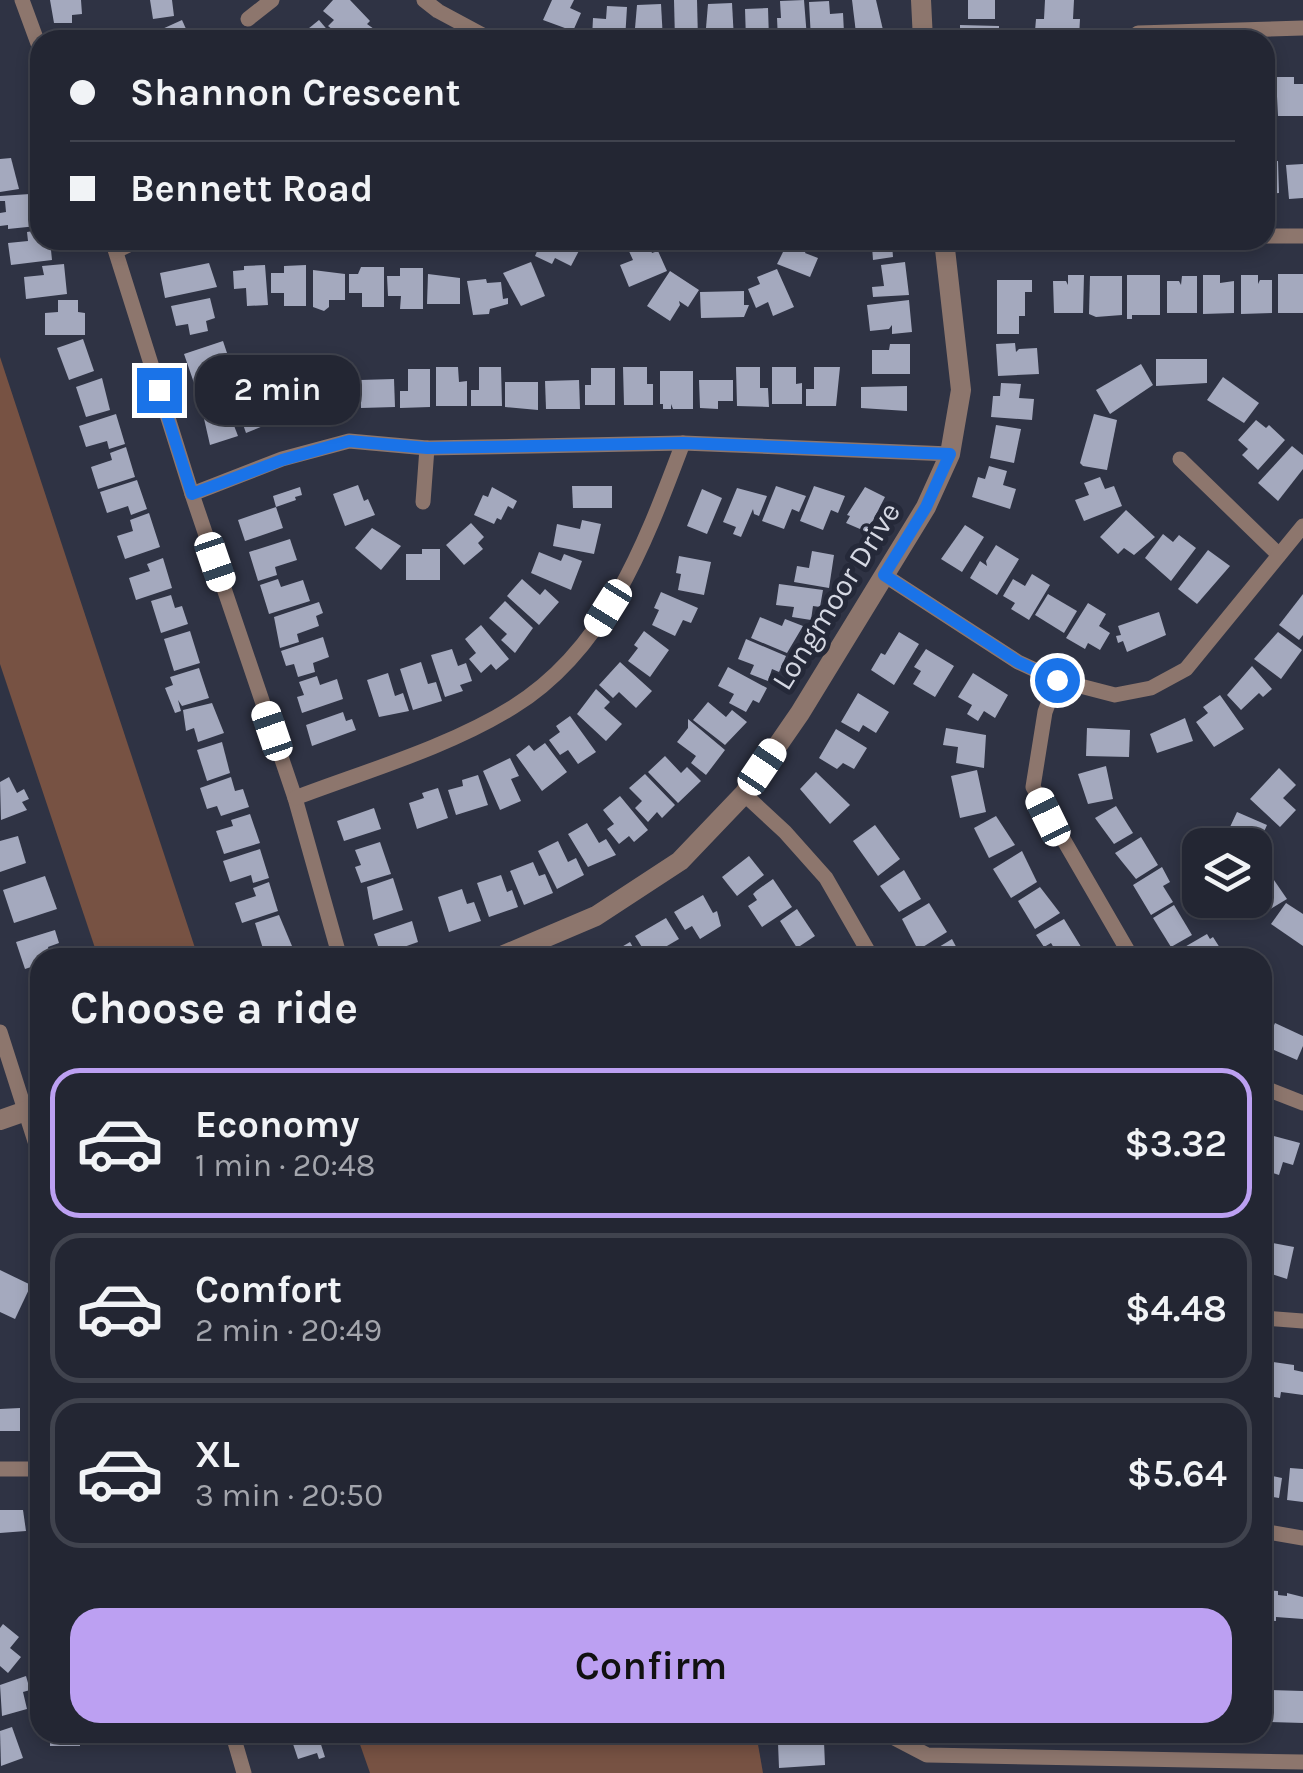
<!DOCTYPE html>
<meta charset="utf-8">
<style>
:root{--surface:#232633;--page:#2f323f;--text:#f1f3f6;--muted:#a3a5ac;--line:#40434e;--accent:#bca0f2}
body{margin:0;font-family:Karla,sans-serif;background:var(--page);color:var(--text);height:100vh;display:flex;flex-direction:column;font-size:38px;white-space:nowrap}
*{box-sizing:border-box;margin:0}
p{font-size:32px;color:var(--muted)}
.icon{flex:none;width:55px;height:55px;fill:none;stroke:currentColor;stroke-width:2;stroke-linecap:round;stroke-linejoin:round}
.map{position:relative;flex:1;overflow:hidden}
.panel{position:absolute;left:30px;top:948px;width:1242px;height:795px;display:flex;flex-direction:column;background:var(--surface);border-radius:30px;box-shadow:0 5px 15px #0003,0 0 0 2px var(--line)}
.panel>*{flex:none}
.guide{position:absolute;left:30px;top:30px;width:1245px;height:220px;border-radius:30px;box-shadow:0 5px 15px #0003,0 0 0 2px var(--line);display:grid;align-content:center;height:220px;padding:0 40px;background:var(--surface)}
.buttons{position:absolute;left:1182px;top:828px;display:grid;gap:20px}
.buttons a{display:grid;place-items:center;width:90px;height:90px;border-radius:20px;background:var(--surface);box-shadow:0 5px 15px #0003,0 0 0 2px var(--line);font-size:50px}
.end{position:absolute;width:45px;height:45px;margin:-22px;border:12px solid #1a73e8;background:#fff;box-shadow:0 0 0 5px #fff}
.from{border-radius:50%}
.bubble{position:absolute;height:70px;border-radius:30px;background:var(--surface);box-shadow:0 5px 15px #0003,0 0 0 2px var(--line);font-size:32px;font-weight:600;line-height:70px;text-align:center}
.car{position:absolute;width:30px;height:60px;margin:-30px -15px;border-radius:12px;box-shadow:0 0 8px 2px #0007;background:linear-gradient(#fff 24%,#345 0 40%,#fff 0 76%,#345 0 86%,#fff 0)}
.guide b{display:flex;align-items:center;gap:35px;height:95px;font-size:38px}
.guide b+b{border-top:2px solid var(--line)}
.guide i{width:25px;height:25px;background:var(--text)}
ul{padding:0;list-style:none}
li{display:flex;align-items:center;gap:30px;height:150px;margin:0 20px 15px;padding:0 20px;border:5px solid var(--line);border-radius:30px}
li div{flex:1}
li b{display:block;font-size:38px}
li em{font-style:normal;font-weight:600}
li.current{border-color:var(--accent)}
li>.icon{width:90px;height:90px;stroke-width:1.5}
h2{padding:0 40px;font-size:45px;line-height:120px}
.cta{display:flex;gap:20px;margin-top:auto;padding:20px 40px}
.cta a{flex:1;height:115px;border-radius:30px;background:var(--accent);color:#111;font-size:40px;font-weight:600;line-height:115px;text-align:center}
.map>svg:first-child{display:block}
.green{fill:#775243}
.building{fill:#a4a9be}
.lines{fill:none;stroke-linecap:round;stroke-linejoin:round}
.minor{stroke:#8d766d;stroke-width:15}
.tertiary{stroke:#8d766d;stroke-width:20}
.route{stroke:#1a73e8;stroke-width:12}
.labels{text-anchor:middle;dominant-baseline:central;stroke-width:10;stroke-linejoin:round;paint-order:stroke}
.street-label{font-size:30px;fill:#d5d8e3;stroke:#252939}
</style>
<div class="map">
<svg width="1303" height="1773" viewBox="0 0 1303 1773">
<rect width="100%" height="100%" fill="#2f3344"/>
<g class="green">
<path d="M0 357 198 957H98L0 664Z"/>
<path d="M356 1733H756L763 1773H370Z"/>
</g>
<g class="building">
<path d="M50 0H81L82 14 72 15V23H54Z"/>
<path d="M150 0H172L174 16 153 19Z"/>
<path d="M333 0H350L370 21 367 24 374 29 368 36 362 30 354 39 343 28 338 34 328 26 334 20 323 11Z"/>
<path d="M552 0H574L570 8 581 13 573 31 543 20Z"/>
<path d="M674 0H697L698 40H675Z"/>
<path d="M804 0 807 38 778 40 777 18H781L780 1Z"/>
<path d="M852 0H876L883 30 856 33Z"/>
<rect x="968" y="0" width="27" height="19"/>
<path d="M1045 0H1074L1073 19H1080L1079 37 1035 31 1036 19H1044Z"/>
<path d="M829 1 830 14 843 13 844 33 811 39 809 2Z"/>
<path d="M732 3 734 40H705L708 4Z"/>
<path d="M661 4 663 40H634L637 5Z"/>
<path d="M607 6 627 7 625 40 592 38 593 18 606 19Z"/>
<path d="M768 8 769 40H746L745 9Z"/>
<path d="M182 20 191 40H165L160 30Z"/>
<path d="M319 20 336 40H308L303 33Z"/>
<path d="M960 25 999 26V40H960Z"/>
<path d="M99 28V40H57L56 30Z"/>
<path d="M1276 77H1294V84H1303V116H1278Z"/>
<path d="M11 158 19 189 0 192V159Z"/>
<path d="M1278 161 1279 193 1268 194 1265 190V162Z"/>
<path d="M1303 164V198L1289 199 1286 165Z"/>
<path d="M30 194 37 226 8 229V225L0 226V213L6 212 5 201H0V196Z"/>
<path d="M40 230V240H50L52 260 11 265 8 243 28 241 27 232Z"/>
<path d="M542 240H572L582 245 571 266 555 258 552 264 535 256Z"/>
<path d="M789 240 810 241 805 253 818 258 810 277 777 264Z"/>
<path d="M857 240H903V243L892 244 893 257 873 260 872 246 858 248Z"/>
<path d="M647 241 652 253 658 251 667 271 629 287 620 265 633 260 628 249Z"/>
<path d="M531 262 545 296 521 306 503 273Z"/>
<path d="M905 262 909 295 873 297 872 287 884 286 881 265Z"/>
<path d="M209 263 217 287 165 298 160 273Z"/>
<path d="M64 264 67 294 26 299 24 277 44 275 42 266Z"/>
<path d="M265 265 268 305 247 306 246 288 234 289 233 271 244 270V266Z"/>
<path d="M306 265V306H284V293H271V273H284V266Z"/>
<path d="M361 267H384V307H362V293H349V274H358Z"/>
<path d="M400 268H423V309H400L401 296H388L387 276H400Z"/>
<path d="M777 269 794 307 773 316 768 302 756 308 748 289 760 284 757 277Z"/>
<path d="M313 270 345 274V300H329V307L324 311 313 307Z"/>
<path d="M670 271 699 290 688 307 679 301 680 305 670 321 647 306Z"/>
<path d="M428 274 460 278V304H427Z"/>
<rect x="1278" y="274" width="25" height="39"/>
<path d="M1068 275H1084L1083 313H1054L1053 281H1066L1068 285Z"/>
<path d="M1127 275H1160V315H1132V319H1127Z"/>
<path d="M1203 275H1220V283L1234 281V313L1203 314Z"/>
<path d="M1241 275H1258V284L1260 280H1272V313L1241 314Z"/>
<path d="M1090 276H1122V315L1096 317 1089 314Z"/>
<path d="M1182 276H1197V313H1167V281H1179L1181 285Z"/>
<path d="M486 279 487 283 501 282 503 299 508 298V304L490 309 489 314 473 315 467 281Z"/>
<path d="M997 280H1032V292H1025V316H1019V334H997Z"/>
<path d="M744 291V305H749L744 317 701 318 700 292Z"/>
<path d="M210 298 215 318 206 321 208 331 190 335 188 324 176 326 171 306Z"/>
<path d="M58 300H78V312L85 313V335H45V313L58 312Z"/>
<path d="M909 300 912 332 892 334V325L889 329 870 331 867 305Z"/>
<path d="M83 339 94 371 69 380 57 348Z"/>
<path d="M223 341 230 362 209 369 212 377 194 383 184 354Z"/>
<path d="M1015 343 1016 352 1019 349 1037 348 1039 374 998 376 996 344Z"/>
<path d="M890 344H910V374H872V350H889Z"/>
<path d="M1156 359H1207V383L1156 386Z"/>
<path d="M1141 364 1153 385 1110 414 1096 390Z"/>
<path d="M436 367H458L459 382 467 381V406H436Z"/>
<path d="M479 367H501L502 406H471V390H479Z"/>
<path d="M623 367H647V384H653V405H624Z"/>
<path d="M736 367H760V388H768L769 407 737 406Z"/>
<path d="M772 367H796V384L802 383V404H772Z"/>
<path d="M814 367H840L836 406H806V389H814Z"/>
<path d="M591 368H615V405H585V385H591Z"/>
<path d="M408 369H430V407L400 408V391H408Z"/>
<path d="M660 371H693V409H673L671 404V409H663V404H660Z"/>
<path d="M295 374 302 394 310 392 316 410 287 420 274 381Z"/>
<path d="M337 376H352L354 410 321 408V383H337Z"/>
<path d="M1223 377 1259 403 1244 423 1207 400Z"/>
<path d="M102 378 110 410 86 417 76 387Z"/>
<path d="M394 379 395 407 361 408 360 380Z"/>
<path d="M579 380 580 409H546L545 381Z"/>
<path d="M699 380H733V401H718V409L700 408Z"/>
<path d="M505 382H538V410L505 407Z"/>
<path d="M1001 383 1021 384 1019 398 1034 399 1032 420 991 417 993 396H1000Z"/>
<path d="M269 386 280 419 246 433 236 404 248 400 246 394Z"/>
<path d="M907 386V411L861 408V387Z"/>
<path d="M222 394 238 436 210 445 200 401Z"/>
<path d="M116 414 125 444 109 449 107 441 86 447 79 426Z"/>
<path d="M1094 414 1117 420 1107 470 1083 466 1080 463Z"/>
<path d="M1256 420 1266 428 1269 425 1285 440 1258 470 1242 455 1248 449 1238 440Z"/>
<path d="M996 425 1021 429 1014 463 990 458Z"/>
<path d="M1292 446 1303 455V469L1278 501 1258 483Z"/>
<path d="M126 447 135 477 98 489 91 467 112 460 110 453Z"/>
<path d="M989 466 1007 471 1003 485 1016 489 1010 509 972 497 978 477 985 479Z"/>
<path d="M1100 477 1105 489 1114 486 1122 506 1084 521 1075 500 1089 495 1084 483Z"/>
<path d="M137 480 147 509 131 515 128 506 107 513 100 492Z"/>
<path d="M358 485 364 501 368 499 375 515 345 526 333 494Z"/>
<path d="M572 486H612V508H573Z"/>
<path d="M776 486 806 496 799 512 792 509 784 529 762 521Z"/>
<path d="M814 486 845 496 838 513 831 510 823 530 800 521Z"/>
<path d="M300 487 302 495 295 497 296 500 276 507 273 496Z"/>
<path d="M492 487 517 501 513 509 508 506 501 520 497 518 494 524 474 515 483 495 488 497Z"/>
<path d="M865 487 885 497 867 532 846 523 850 516 847 515Z"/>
<path d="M737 488 767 496 759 516 754 514 753 509 741 537 733 534 736 527 723 522Z"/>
<path d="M702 489 722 498 707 534 687 526Z"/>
<path d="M276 507 283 528 245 541 238 520Z"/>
<path d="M1126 510 1155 537 1134 555 1124 548 1118 554 1100 537Z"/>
<path d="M149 513 160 547 125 559 117 536 133 531 130 520Z"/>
<path d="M582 520 601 524 594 554 553 546 557 524 580 529Z"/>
<path d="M471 523 484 537 478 543 483 549 464 565 446 545Z"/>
<path d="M965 525 984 537 962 572 941 559Z"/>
<path d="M372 528 401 546 381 570 355 548Z"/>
<path d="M1163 534 1173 542 1179 535 1196 548 1171 581 1145 558Z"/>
<path d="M290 539 297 560 275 567 277 575 258 581 249 552Z"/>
<path d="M996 545 1019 559 997 595 970 578 980 561 987 566 986 561Z"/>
<path d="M422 549H440V580H406V554H422Z"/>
<path d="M1208 550 1230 566 1197 604 1178 589Z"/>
<path d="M812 551 834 555 829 588 794 582 797 566 809 568Z"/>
<path d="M539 552 561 561 564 554 582 561 571 590 531 573Z"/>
<path d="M679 556 711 562 704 595 678 590 681 574 676 573Z"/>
<path d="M163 558 172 588 136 600 129 578 150 571 147 564Z"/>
<path d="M1032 574 1050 585 1029 620 1011 609 1015 603 1003 596 1013 579 1025 586Z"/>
<path d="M278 579 281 587 303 580 310 601 269 614 260 585Z"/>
<path d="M522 579 540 595 545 589 559 602 539 625 507 596Z"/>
<path d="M779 584 823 590 820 607 813 606 811 620 792 617 794 607 776 605Z"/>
<path d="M661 592 698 608 691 623 683 620 675 636 652 625 659 610 654 608Z"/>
<path d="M1048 594 1077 611 1064 633 1035 615Z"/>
<path d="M1303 594V635L1299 640 1279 625Z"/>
<path d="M171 595 175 608 182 606 188 624 161 633 151 601Z"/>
<path d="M505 601 533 628 515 653 501 640 507 634 489 618Z"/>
<path d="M319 602 323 613 316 616 319 626 297 634 299 642 280 648 274 617Z"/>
<path d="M1088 603 1106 614 1099 626 1110 633 1100 650 1088 643 1085 649 1066 638Z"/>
<path d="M1159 612 1166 635 1127 652 1123 641 1118 643 1116 636 1121 635 1118 626Z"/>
<path d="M760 617 782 626 785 619 803 626 787 653 751 638Z"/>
<path d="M481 625 509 659 496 670 491 664 481 673 469 659 476 653 465 639Z"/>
<path d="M190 631 200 663 174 671 164 639Z"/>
<path d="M644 631 669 650 650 677 628 661 638 648 634 645Z"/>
<path d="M899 632 919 644 894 685 871 670 881 653 885 655Z"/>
<path d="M1278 632 1302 650 1281 679 1254 659Z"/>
<path d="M323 637 329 657 313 663 315 672 298 677 294 664 286 666 281 651Z"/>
<path d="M746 639 786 656 779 672 772 669 768 681 750 674 754 665 738 659Z"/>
<path d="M452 649 458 666 466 663 472 681 460 685 463 691 445 697 431 655Z"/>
<path d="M926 649 954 666 935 697 913 684 921 671 914 667Z"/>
<path d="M421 662 428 684 436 682 442 701 413 710 400 669Z"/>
<path d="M620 662 652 691 636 708 619 692 613 698 599 685Z"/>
<path d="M1252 666 1272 689 1263 697 1259 693 1241 710 1227 695Z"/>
<path d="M728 667 767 688 759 703 753 700 746 712 729 703 734 694 718 686Z"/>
<path d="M199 668 209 698 182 706 178 700 181 711 175 713 165 688 173 685 170 677Z"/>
<path d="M388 673 395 696 403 693 409 711 379 717 367 680Z"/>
<path d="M973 673 1008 695 995 718 984 711 978 721 967 714 972 705 958 697Z"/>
<path d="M317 676 320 685 337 679 343 699 302 713 297 697 304 695 299 682Z"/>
<path d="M596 689 610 702 604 708 622 724 606 741 577 714Z"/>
<path d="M858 693 889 712 876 733 863 725 859 732 841 722Z"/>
<path d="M1220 695 1244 729 1214 747 1196 722 1208 713 1203 707Z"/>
<path d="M708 702 726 717 732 710 747 722 725 745 693 720Z"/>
<path d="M212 703 224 733 198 742 194 728 186 731 183 710Z"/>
<path d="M343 712 346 721 352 719 356 730 312 746 306 725Z"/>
<path d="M570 716 596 752 578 764 568 750 560 755 549 740 560 732 556 726Z"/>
<path d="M1185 718 1193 741 1157 753 1150 734Z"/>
<path d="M688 719 725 750 706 775 691 763 696 756 677 742 688 728Z"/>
<path d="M946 728 986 735 984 768 956 763 958 747 943 745Z"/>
<path d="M1087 728 1130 730 1129 757 1086 756Z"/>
<path d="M836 729 867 748 854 769 843 763 837 769 819 758Z"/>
<path d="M222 742 230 773 207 781 197 750Z"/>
<path d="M545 743 567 772 542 791 516 755 529 745 534 751Z"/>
<path d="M665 756 681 773 687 767 701 781 678 803 648 772Z"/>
<path d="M510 758 519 776 511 779 521 801 500 810 483 771Z"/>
<path d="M1106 766 1113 799 1088 804 1078 774Z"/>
<path d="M1279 768 1296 785 1283 798 1296 810 1280 827 1250 799Z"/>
<path d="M977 770 986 812 960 818 951 776Z"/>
<path d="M816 772 850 805 830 824 800 789Z"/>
<path d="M645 774 675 805 662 818 657 812 648 822 635 808 642 801 629 788Z"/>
<path d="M478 775 488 805 456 815 448 790 463 786 462 780Z"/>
<path d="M9 777 17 793 24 789 29 799 22 802 27 810 1 820 0 782Z"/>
<path d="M231 777 235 791 243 789 249 807 221 816 217 806 207 809 200 788Z"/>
<path d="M438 788 448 818 417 829 409 803 424 798 422 793Z"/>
<path d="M620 796 648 830 634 842 629 836 619 844 607 829 614 824 603 810Z"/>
<path d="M1116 806 1133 833 1114 844 1095 818Z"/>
<path d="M374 808 381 829 344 841 337 821Z"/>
<path d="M1237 812 1267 825 1255 852V845H1228L1235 829 1230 827Z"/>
<path d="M250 814 260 843 224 854 216 831 233 826 231 820Z"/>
<path d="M996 816 1015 845 989 858 974 828Z"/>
<path d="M587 823 599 843 606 839 616 855 588 867 568 834Z"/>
<path d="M875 825 900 859 878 876 853 841Z"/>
<path d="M18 836 26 863 0 872V841Z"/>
<path d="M1141 837 1158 865 1136 879 1115 853Z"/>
<path d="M558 841 568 862 576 858 584 875 557 889 538 851Z"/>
<path d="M380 842 391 874 361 883 355 867 361 865 355 850Z"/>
<path d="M260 849 269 878 253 883 251 875 230 882 223 861Z"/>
<path d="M1022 851 1037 882 1011 898 993 869Z"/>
<path d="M749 856 764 875 737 896 722 877Z"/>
<path d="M533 862 539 876 545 874 553 893 524 905 510 871Z"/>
<path d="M1162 867 1170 882 1163 886 1173 902 1151 915 1133 885Z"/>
<path d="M1265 867 1287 899 1262 914 1255 902V873Z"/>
<path d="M904 870 921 899 899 912 880 886Z"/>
<path d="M501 875 507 892 512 890 518 907 489 917 477 883Z"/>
<path d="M45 876 57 909 14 923 3 890Z"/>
<path d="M393 878 403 910 373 920 367 887Z"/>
<path d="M773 879 792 907 762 927 748 906 757 900 753 894 756 891Z"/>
<path d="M269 882 278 911 242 923 235 903 256 896 253 888Z"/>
<path d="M1040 887 1060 913 1035 929 1018 901Z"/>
<path d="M462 889 467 904 474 902 481 921 449 932 438 897Z"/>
<path d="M703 895 713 913 717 911 721 926 700 939 692 926 685 930 674 912Z"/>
<path d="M929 903 947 932 918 950 902 919Z"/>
<path d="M1286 903 1303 914V946L1271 924Z"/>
<path d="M1174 905 1192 935 1171 947 1153 918Z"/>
<path d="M797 909 815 936 797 948 780 921Z"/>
<path d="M279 915 292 946 265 955 255 923Z"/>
<path d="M666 918 679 939 648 957 635 936Z"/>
<path d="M1064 919 1083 950 1072 958H1060L1051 943 1044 947 1036 935Z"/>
<path d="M412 921 418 942 381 955 374 934Z"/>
<path d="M55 930 59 943 48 947 51 958H40V964L25 969 16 942Z"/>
<path d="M1207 934 1210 939 1213 937 1220 948 1211 953 1214 958H1179L1176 952Z"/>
<path d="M952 939 962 958H921Z"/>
<path d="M630 942 639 958H603Z"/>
<path d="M1275 1023 1303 1036V1046L1297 1060 1265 1046Z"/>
<path d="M1266 1134 1300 1143 1293 1165 1283 1162 1279 1175 1264 1170 1268 1158 1262 1156Z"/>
<path d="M1262 1241 1294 1247 1287 1279 1262 1271Z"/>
<path d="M0 1270 31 1285 15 1319 0 1312Z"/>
<path d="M1273 1362 1294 1365V1370L1303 1372V1395L1281 1392 1280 1398 1268 1396Z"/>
<rect x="28" y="1392" width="12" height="37"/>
<path d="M20 1408V1431H0V1409Z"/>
<path d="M1290 1468 1303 1469V1502L1287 1500Z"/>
<path d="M1262 1474 1282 1478 1279 1498 1262 1495Z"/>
<path d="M0 1510H23L26 1531 0 1533Z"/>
<path d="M1262 1590 1278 1591V1595L1287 1596V1593L1303 1597V1619L1276 1617V1621L1262 1620Z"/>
<path d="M3 1624 19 1637 10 1648 21 1657 8 1673 0 1666V1628Z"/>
<path d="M26 1676 30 1690 23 1692 27 1709 2 1716 0 1685Z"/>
<path d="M1270 1690 1303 1691V1723L1270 1722Z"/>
<path d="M12 1727 23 1758 1 1766 0 1731Z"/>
<rect x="50" y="1732" width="30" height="14"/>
<path d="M142 1732H182V1744L142 1740Z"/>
<path d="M289 1732H317L325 1757 319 1759 317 1753 298 1759Z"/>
<path d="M791 1732H812L813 1743 824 1742 825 1765 779 1768 778 1743 792 1742Z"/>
</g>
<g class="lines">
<g class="minor">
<path d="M22 0 40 49"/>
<path d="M424 0 438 11 492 40"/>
<path d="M248 19 272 0"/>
<path d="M1138 33 1303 28"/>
<path d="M1265 236H1303"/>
<path d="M112 240 192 494 295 798 340 958"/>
<path d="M945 245 1020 240"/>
<path d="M116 251 139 240"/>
<path d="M1180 459 1279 555"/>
<path d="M192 494 282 459 349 441 427 448 683 443 950 454"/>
<path d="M423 502 427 448"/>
<path d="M884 575 1018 662 1057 680 1115 695 1151 688 1186 669 1303 526"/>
<path d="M1057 680 1045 712 1033 787 1132 958"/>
<path d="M744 794 785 832 826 878 872 958"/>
<path d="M295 798C366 771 449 747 513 707 607 649 646 541 683 443"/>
<path d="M0 1032 40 1157"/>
<path d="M1262 1087 1303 1103"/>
<path d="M1262 1318 1303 1321"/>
<path d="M0 1469H40"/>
<path d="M1262 1531 1303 1538"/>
<path d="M232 1732 244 1773"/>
<path d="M883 1732 927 1755 1303 1762"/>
</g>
<g class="tertiary">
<path d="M921 0 923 40"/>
<path d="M497 958 596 916 680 861 744 794 800 713 926 507 950 454 961 390 944 240"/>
<path d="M0 1120 40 1106"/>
</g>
</g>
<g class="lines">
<path class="route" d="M159 390 192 494 282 460 349 441 427 448 683 443 950 454 926 507 884 575 1018 662 1057 680"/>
</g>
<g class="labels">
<g class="street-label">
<text transform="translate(836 596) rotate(-58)">Longmoor Drive</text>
</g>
</g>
</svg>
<div class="buttons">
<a><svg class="icon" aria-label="layers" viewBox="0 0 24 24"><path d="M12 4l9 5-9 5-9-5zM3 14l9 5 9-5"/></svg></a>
</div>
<i class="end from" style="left:1057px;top:680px"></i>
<i class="end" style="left:159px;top:390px"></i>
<div class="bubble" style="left:195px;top:355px;width:165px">2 min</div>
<i class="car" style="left:215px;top:562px;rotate:161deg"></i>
<i class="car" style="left:608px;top:608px;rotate:212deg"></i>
<i class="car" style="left:272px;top:731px;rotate:341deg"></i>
<i class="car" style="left:762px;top:767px;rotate:34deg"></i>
<i class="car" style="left:1048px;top:817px;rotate:334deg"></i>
<div class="guide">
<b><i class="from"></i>Shannon Crescent</b>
<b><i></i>Bennett Road</b>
</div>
<section class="panel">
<h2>Choose a ride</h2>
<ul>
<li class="current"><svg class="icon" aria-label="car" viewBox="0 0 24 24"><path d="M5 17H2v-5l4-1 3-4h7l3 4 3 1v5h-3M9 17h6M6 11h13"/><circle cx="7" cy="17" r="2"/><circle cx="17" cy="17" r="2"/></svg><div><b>Economy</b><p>1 min · 20:48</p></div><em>$3.32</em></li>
<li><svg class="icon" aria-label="car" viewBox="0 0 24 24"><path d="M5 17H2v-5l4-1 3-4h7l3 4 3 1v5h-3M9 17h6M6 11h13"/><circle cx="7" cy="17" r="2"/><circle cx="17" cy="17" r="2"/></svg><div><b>Comfort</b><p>2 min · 20:49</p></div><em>$4.48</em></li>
<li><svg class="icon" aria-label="car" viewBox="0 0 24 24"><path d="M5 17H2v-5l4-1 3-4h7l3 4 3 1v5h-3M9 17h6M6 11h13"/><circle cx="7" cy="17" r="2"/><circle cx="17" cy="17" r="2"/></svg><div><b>XL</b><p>3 min · 20:50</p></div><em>$5.64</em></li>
</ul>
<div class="cta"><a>Confirm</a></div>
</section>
</div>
